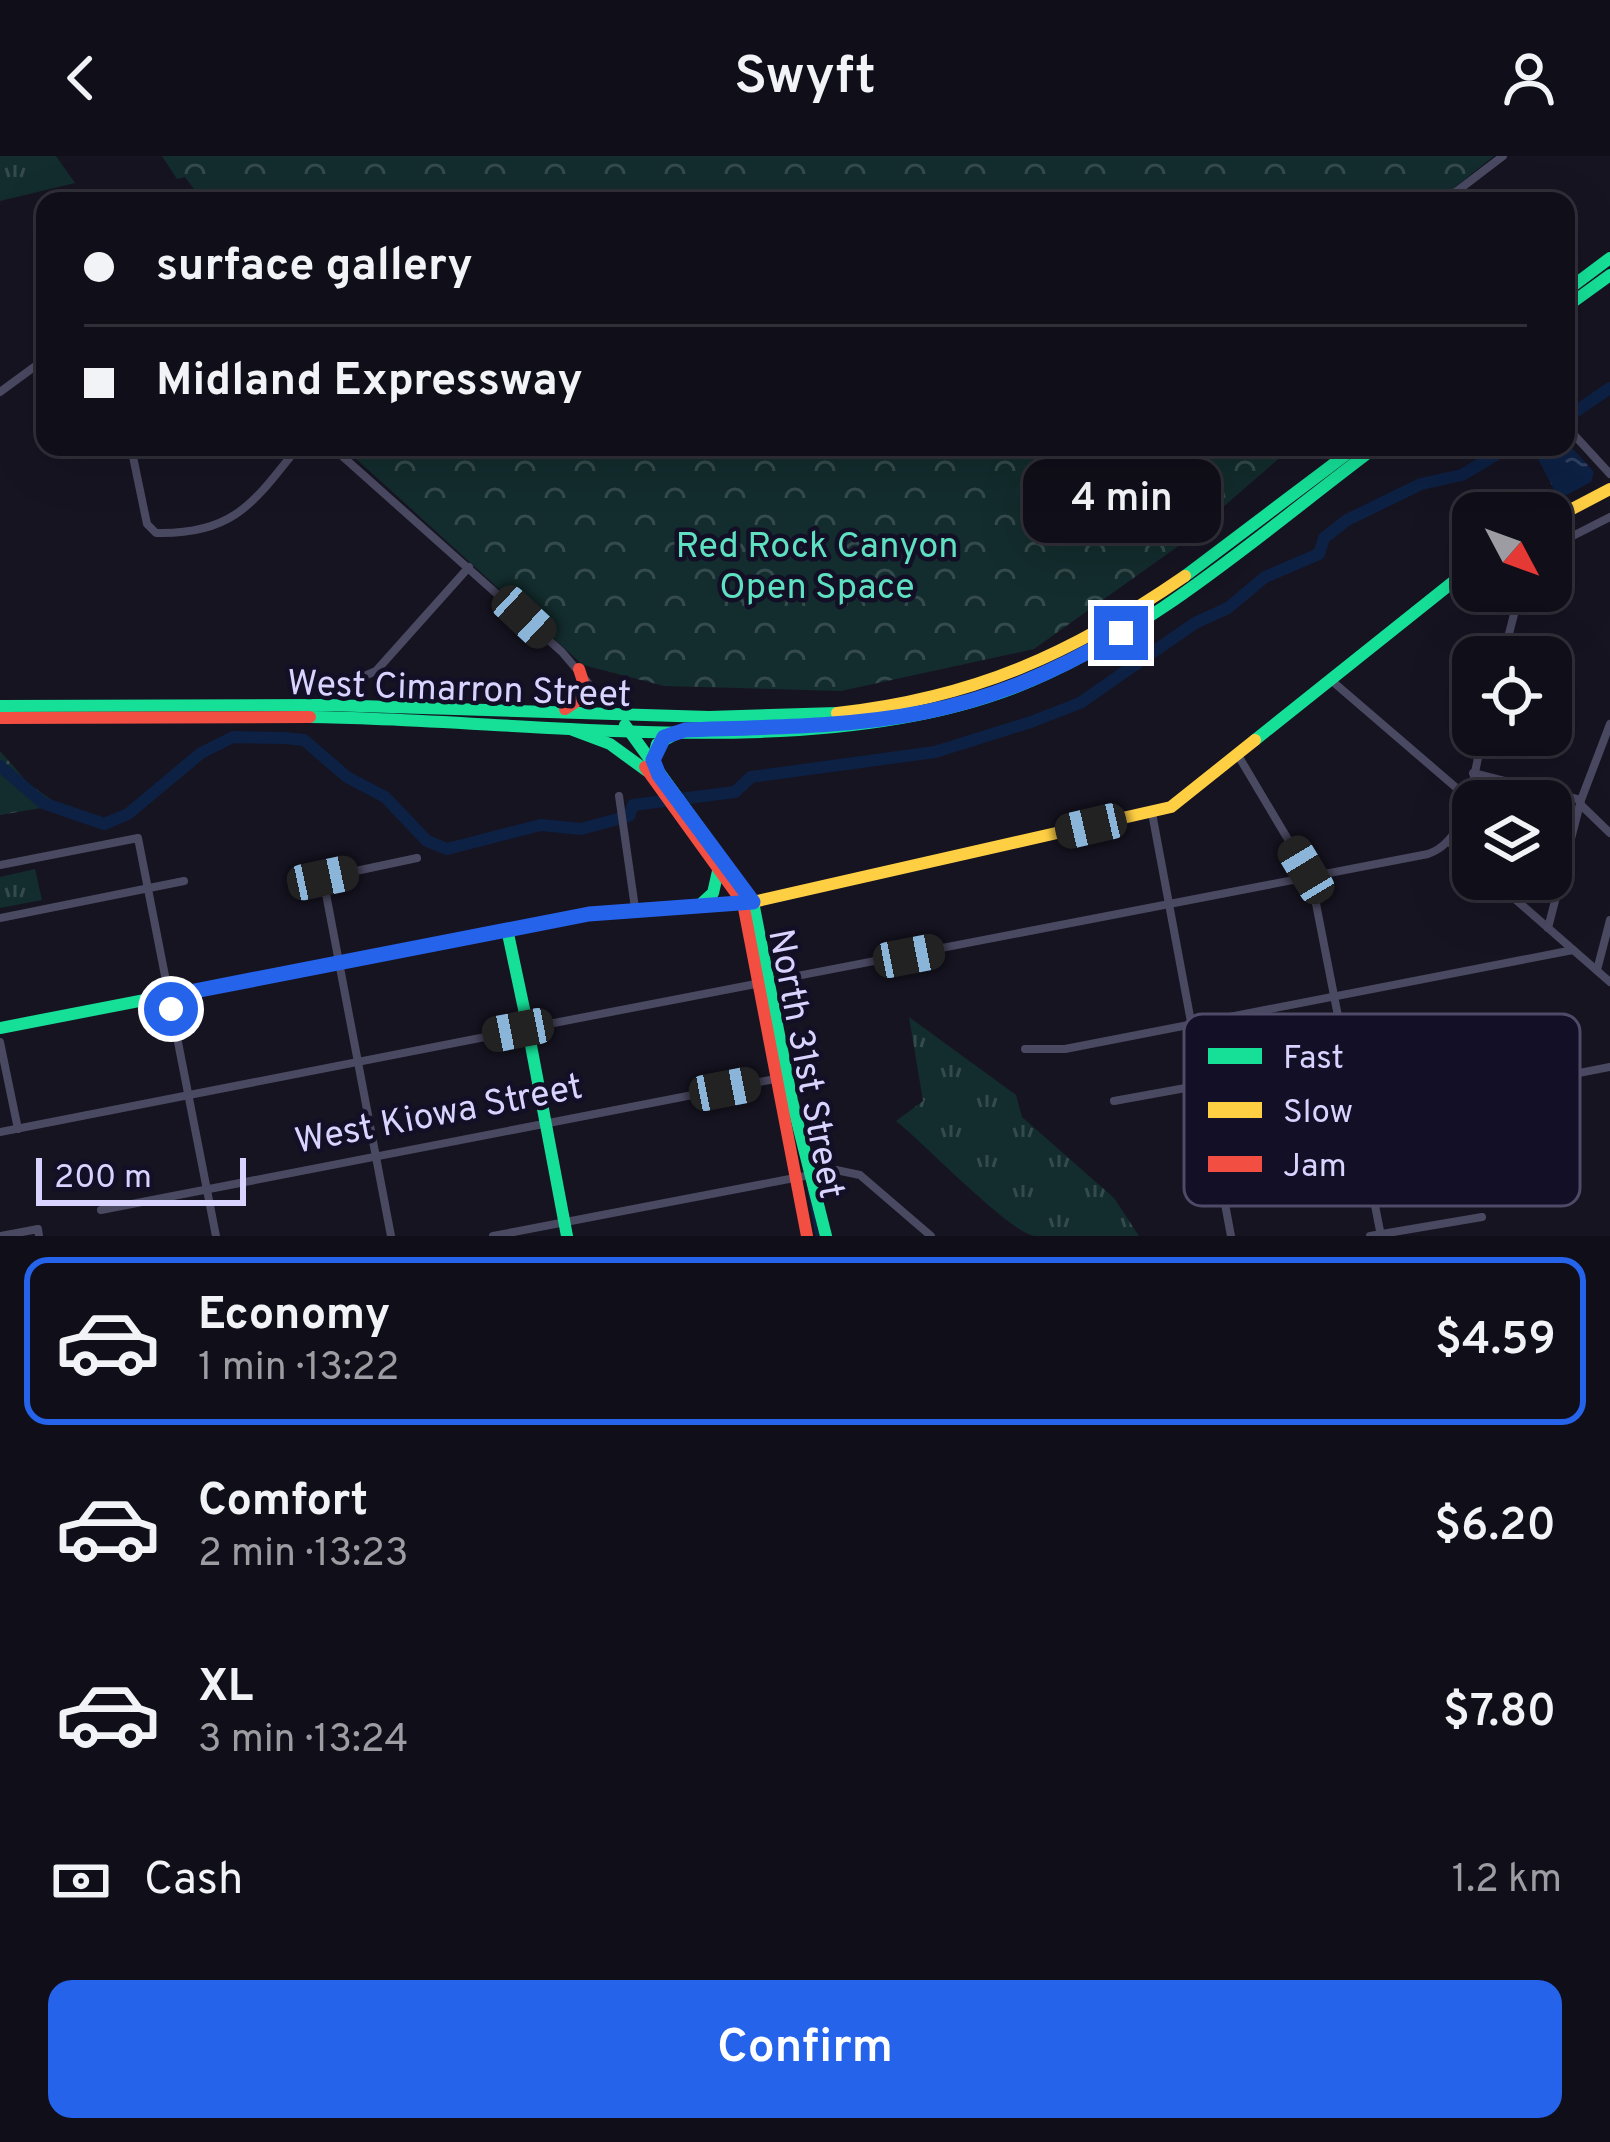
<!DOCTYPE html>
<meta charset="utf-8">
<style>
:root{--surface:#100f19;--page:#1e1d26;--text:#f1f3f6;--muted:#9c9ca2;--line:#302f38;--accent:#2563eb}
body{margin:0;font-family:Overpass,sans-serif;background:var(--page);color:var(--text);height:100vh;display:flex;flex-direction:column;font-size:45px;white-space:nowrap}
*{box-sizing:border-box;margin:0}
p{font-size:39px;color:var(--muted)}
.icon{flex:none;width:66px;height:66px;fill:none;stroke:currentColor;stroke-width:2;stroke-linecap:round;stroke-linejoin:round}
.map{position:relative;height:1080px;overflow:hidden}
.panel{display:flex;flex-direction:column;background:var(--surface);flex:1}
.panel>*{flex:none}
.hud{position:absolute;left:36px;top:36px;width:1539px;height:264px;border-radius:24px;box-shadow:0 12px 48px #0002,0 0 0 3px var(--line);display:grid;align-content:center;height:264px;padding:0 48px;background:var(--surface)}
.needle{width:78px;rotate:131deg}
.controls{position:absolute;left:1452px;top:336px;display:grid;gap:24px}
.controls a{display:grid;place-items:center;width:120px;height:120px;border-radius:24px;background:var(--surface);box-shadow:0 12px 48px #0002,0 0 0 3px var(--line);font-size:60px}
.scale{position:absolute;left:36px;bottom:30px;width:210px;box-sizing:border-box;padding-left:12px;border:6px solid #d9d4ff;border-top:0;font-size:33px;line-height:42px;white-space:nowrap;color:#d9d4ff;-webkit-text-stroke:9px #130f26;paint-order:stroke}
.end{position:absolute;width:54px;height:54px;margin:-27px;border:15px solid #2563eb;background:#fff;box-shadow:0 0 0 6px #fff}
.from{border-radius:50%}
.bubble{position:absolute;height:84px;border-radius:24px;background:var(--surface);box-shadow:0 12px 48px #0002,0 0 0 3px var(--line);font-size:39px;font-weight:600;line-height:84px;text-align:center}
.car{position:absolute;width:36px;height:72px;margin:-36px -18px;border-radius:15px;box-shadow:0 0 9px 3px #0007;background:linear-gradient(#222 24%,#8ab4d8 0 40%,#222 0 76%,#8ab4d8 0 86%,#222 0)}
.hud b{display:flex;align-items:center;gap:42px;height:114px;font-size:45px}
.hud b+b{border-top:3px solid var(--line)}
.hud i{width:30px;height:30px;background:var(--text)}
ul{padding:21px 0 0;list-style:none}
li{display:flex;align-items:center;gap:36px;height:168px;margin:0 24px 18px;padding:0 24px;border:6px solid transparent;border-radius:24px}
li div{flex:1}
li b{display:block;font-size:45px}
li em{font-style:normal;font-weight:600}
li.active{border-color:var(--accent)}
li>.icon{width:108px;height:108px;stroke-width:1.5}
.pay{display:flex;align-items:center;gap:30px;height:132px;padding:0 48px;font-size:45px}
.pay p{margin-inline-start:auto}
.button{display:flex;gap:24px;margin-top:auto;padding:24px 48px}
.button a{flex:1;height:138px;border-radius:24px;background:var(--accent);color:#fff;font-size:48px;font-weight:600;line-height:138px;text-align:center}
header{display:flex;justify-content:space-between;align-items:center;height:156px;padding:0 48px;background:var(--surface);font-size:54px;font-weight:600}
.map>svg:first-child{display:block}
.grass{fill:url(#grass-tufts)}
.forest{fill:url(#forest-crowns)}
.water{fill:url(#water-ripples)}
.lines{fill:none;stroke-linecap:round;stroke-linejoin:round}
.stream{stroke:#0d2144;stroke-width:3}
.river{stroke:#0d2144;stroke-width:12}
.street{stroke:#4a4962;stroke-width:8}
.fast{stroke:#16e098;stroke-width:12}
.slow{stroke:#ffcf43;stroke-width:12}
.jam{stroke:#f24e42;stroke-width:12}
.route{stroke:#2563eb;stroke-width:15}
.labels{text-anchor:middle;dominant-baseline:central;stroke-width:9;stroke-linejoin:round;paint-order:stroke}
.park-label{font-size:36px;fill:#5fe0c0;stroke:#130f26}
.street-label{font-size:36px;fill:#d9d4ff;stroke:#130f26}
.key{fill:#130f26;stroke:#4e4a67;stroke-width:3}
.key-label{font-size:33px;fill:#d9d4ff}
</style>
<header><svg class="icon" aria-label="back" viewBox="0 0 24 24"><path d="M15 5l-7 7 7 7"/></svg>Swyft<svg class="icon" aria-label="person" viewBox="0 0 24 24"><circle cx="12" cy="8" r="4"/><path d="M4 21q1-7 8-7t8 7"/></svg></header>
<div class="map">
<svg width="1610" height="1080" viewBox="0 0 1610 1080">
<defs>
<pattern id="grass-tufts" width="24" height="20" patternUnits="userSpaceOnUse" patternTransform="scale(3)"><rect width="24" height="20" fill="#132c2d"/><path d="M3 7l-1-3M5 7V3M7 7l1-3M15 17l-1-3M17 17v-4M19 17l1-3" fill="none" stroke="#354a4c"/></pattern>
<pattern id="forest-crowns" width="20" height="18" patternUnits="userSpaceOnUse" patternTransform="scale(3)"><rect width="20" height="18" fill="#132c2d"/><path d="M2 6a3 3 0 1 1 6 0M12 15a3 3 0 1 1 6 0" fill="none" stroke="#354a4c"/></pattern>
<pattern id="water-ripples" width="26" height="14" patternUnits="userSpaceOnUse" patternTransform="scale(3)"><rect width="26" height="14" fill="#0d2144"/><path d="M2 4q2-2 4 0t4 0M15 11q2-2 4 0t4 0" fill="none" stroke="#304060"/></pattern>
</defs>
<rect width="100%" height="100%" fill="#161421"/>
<g class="grass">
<path d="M0 0H56L75 27 0 45Z"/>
<path d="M35 713 42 744 0 752V721Z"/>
<path d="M909 861 1016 939 1022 961 1114 1042 1139 1080C1106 1080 1066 1080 1034 1080 1008 1075 924 987 896 965L923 945Z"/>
</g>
<g class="forest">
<path d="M162 0H1494L1438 45H203L185 21 177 23Z"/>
<path d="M343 291H1292L1177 391 1034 493 841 535 664 530 583 509Z"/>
<path d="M0 595 29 628 59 649 0 659Z"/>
</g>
<path class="water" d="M1555 291 1573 293 1594 316 1591 326 1559 343 1538 303Z"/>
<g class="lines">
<path class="stream" d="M808 1029 817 1080"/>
<g class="river">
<path d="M1566 262 1610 232"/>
<path d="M0 610 43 647 104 668 128 658 201 597 233 581 284 582 304 584 347 621 385 641 427 685 447 693 541 669 581 673 629 660 633 649 735 636 751 621 935 596 1031 566 1080 547 1195 467 1228 452 1265 421 1319 398 1324 382 1347 364 1421 328 1462 319 1509 291"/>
</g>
<g class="street">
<path d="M1444 45 1503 0"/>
<path d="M0 236 45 203"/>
<path d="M1566 270 1610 318"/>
<path d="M131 291 147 368 156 377C234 379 254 346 298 291"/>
<path d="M332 291 562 496 612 555"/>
<path d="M1551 391 1610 361"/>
<path d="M1503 501 1520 435"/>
<path d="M296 524H355L376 515 469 411"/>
<path d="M1332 525 1467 641"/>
<path d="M1239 601 1311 722 1381 1080"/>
<path d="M1473 617 1581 644"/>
<path d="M619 640 635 752"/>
<path d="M1581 649 1610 677"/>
<path d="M1152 657 1231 1080"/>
<path d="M1449 686 1473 707"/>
<path d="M0 709 138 682 216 1080"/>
<path d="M1492 723 1610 826"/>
<path d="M0 762 184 725"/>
<path d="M1548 772 1581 644 1610 568"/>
<path d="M1597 814 1610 764"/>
<path d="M528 872 1428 698C1470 684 1473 616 1483 579"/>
<path d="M0 886 18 973"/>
<path d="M1025 893H1065L1573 794"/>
<path d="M1114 945 1202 929"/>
<path d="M0 976 526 873"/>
<path d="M1214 988 1610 911"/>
<path d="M101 1054 780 922"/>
<path d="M1 1080 38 1073 39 1080"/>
<path d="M391 1080 323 722 417 702"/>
<path d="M493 1080 836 1014 860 1019 931 1080"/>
<path d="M1370 1080 1482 1061"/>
</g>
<g class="fast">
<path d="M1566 135 1610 102"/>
<path d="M1566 151 1610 119"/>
<path d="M1185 420 1356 291"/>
<path d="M0 550 328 549 709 561 837 557"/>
<path d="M310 561C527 563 810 610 1014 532 1149 479 1261 377 1376 291"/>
<path d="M625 569 753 746 792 945 826 1080"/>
<path d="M570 573 610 588 647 615"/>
<path d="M1255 584 1473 410"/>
<path d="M660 619 653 604 657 588 681 575"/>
<path d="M700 749 713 737 718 715"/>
<path d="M507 773 527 867"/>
<path d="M526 863 567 1080"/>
<path d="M0 872 589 758 753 746"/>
</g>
<g class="slow">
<path d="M1551 364 1610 333"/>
<path d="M837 557C974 542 1072 498 1185 420"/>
<path d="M753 746 1171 651 1255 584"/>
</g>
<g class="jam">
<path d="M565 553 587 538 579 513"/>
<path d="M0 562 310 561"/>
<path d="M645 611 743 747 807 1080"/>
</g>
</g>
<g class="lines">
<path class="route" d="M171 853 169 840 589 758 753 746 659 619 653 604 664 581 685 574C861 568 962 572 1121 477"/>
</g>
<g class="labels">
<g class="park-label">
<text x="817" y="392">Red Rock Canyon<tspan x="817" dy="41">Open Space</tspan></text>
</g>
<g class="street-label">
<text transform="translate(459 535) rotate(2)">West Cimarron Street</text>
<text transform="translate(804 908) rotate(79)">North 31st Street</text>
<text transform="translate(439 960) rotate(-11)">West Kiowa Street</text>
</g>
</g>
<rect x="1184" y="858" width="396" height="192" rx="18" class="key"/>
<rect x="1208" y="892" width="54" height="16" fill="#16e098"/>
<rect x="1208" y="946" width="54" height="16" fill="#ffcf43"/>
<rect x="1208" y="1000" width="54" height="16" fill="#f24e42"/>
<g class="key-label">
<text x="1283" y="912">Fast</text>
<text x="1283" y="966">Slow</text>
<text x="1283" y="1020">Jam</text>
</g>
</svg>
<div class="controls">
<a><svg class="needle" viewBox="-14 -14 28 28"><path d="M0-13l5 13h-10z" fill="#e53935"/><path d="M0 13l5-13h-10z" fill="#9c9ca2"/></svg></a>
<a><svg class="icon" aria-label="locate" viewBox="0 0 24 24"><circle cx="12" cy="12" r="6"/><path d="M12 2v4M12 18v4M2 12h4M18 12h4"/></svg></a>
<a><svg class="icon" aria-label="layers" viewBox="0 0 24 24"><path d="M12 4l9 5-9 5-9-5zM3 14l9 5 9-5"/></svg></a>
</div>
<div class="scale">200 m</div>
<i class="end from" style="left:171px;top:853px"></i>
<i class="end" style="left:1121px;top:477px"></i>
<div class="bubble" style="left:1023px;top:303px;width:198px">4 min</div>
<i class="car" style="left:524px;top:461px;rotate:133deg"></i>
<i class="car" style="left:1091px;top:670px;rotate:257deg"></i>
<i class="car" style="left:1306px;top:714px;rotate:329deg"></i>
<i class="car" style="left:323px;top:722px;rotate:78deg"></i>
<i class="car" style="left:909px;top:800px;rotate:79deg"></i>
<i class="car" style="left:518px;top:874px;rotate:259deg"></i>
<i class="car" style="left:725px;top:933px;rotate:79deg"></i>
<div class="hud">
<b><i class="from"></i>surface gallery</b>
<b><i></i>Midland Expressway</b>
</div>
</div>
<section class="panel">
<ul>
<li class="active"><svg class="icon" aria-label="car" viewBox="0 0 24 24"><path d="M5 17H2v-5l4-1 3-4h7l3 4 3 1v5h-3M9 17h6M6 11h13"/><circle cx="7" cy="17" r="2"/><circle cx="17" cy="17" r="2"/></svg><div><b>Economy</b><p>1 min · 13:22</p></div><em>$4.59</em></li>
<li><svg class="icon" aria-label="car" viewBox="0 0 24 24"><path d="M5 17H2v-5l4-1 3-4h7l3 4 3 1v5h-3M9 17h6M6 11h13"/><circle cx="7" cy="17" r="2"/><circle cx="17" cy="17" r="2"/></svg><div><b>Comfort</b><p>2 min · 13:23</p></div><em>$6.20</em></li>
<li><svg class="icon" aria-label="car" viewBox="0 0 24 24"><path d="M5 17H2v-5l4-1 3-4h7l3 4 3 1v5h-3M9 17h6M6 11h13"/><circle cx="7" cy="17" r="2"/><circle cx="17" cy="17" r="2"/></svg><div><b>XL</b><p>3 min · 13:24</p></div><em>$7.80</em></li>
</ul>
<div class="pay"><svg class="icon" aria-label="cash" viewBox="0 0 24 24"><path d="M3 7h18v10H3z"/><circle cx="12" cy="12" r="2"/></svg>Cash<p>1.2 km</p></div>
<div class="button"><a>Confirm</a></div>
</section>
